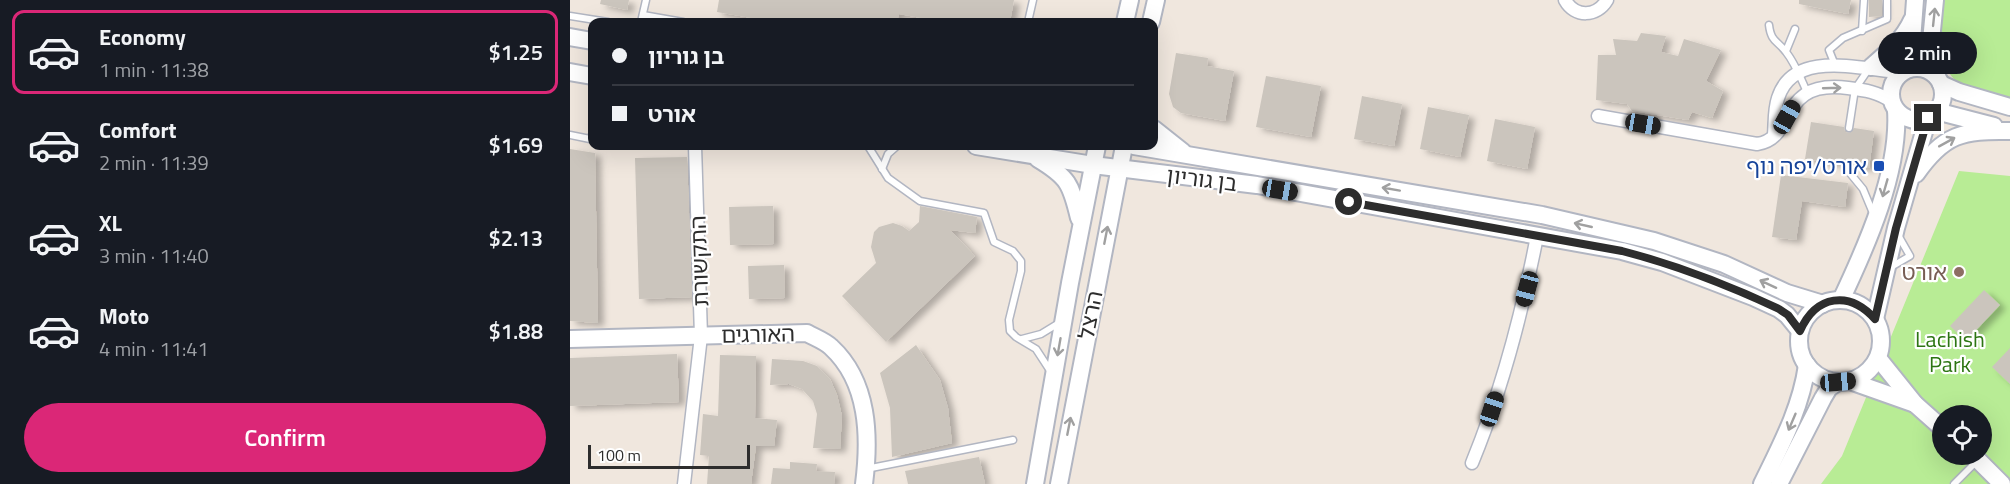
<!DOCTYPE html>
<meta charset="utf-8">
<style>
:root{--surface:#171b24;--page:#242831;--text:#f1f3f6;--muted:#9ea1a6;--line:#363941;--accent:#db2777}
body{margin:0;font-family:"Titillium Web","Noto Sans Hebrew",sans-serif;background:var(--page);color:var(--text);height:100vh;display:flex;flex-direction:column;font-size:22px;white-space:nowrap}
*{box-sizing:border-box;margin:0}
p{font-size:20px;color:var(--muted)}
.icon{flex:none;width:33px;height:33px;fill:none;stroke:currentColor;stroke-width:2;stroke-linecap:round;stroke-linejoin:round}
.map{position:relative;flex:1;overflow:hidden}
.details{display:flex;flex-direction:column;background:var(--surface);width:570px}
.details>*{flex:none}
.top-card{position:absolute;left:18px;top:18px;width:570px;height:132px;border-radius:12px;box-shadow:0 6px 24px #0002;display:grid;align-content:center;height:132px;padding:0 24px;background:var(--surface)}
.tools{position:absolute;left:1362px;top:405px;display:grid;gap:12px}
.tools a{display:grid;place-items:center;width:60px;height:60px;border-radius:50%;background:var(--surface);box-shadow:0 6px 24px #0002;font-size:30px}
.scale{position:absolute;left:18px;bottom:15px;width:162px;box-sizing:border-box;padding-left:6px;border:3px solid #2d2d2d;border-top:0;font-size:16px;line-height:21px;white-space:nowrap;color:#2d2d2d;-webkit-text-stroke:4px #fff;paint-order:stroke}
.end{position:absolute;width:27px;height:27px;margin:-14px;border:8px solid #2d2d2d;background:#fff;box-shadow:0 0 0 3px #fff}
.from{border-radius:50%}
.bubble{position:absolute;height:42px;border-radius:21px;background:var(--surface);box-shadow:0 6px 24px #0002;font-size:20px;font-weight:600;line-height:42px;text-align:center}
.car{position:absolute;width:18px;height:36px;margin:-18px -9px;border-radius:8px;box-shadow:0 0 4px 2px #0007;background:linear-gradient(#222 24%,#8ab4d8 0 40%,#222 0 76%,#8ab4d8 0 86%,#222 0)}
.top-card b{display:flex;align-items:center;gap:21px;height:57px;font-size:22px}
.top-card b+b{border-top:2px solid var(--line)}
.top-card i{width:15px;height:15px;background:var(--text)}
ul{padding:10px 0 0;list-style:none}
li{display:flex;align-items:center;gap:18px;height:84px;margin:0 12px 9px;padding:0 12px;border:3px solid transparent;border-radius:12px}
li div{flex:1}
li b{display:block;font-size:22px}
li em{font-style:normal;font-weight:600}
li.current{border-color:var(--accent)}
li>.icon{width:54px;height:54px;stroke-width:1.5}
.button{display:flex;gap:12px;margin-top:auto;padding:12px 24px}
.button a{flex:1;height:69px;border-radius:36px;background:var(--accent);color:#fff;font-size:24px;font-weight:600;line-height:69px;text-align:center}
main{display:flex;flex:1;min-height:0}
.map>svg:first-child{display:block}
.green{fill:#b8ec95;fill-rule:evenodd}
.building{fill:#cbc5bd;filter:url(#shadow)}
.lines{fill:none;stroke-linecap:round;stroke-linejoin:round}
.lane-casing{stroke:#b2b6c2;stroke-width:9}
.street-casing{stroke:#b2b6c2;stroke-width:15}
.secondary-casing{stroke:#b2b6c2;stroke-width:20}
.lane{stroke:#fff;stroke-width:6}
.street{stroke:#fff;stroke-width:12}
.secondary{stroke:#fff;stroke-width:16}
.oneway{stroke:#a0a0a0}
.route{stroke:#2d2d2d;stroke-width:8}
.transit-dot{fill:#1a4fb4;stroke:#fff;stroke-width:2}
.education-dot{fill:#8d6e63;stroke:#fff;stroke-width:2}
.labels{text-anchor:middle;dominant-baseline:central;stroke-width:4.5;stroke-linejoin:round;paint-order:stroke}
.transit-label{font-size:22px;fill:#164399;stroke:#fff;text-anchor:end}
.street-label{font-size:22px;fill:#2d2d2d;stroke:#fff}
.education-label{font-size:22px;fill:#785e54;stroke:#fff;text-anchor:end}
.park-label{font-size:22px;fill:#2d7513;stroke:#fff}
</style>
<main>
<section class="details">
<ul>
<li class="current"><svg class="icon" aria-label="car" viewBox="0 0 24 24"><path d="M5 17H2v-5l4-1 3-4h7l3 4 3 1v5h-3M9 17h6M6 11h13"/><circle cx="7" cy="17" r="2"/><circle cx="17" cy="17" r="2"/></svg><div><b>Economy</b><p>1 min · 11:38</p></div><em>$1.25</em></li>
<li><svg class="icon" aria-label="car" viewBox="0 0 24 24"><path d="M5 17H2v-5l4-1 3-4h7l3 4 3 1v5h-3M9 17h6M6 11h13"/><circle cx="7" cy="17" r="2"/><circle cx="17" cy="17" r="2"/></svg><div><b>Comfort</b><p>2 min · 11:39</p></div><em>$1.69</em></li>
<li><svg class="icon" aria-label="car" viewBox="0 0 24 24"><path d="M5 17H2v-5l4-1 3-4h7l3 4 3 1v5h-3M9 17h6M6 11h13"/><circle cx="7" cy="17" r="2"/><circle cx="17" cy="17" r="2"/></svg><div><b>XL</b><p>3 min · 11:40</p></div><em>$2.13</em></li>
<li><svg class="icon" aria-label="car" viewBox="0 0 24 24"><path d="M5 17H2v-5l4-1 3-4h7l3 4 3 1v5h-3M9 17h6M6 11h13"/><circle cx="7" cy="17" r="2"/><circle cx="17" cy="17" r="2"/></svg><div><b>Moto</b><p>4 min · 11:41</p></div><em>$1.88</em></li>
</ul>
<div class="button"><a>Confirm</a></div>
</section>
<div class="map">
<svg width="1440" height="484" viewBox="0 0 1440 484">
<defs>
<filter id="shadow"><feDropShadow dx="6" dy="3.5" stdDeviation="3" flood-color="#0004"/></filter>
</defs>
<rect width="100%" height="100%" fill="#f0e7de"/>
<g class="green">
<path d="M1373 0H1440V100C1429 98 1417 97 1407 93 1362 77 1371 38 1373 0Z"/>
<path d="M1389 171 1440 176V484H1251L1272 456ZM1372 416H1412V454H1372Z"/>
</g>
<g class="building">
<path d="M31 0H59L57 10 30 4Z"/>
<path d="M149 0H444L440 22H374L329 14 327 22H205L147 12Z"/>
<path d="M1229 0H1281L1278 14 1229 4Z"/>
<path d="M1299 0H1312V16L1299 17Z"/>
<path d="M1071 33 1096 36 1091 52 1108 56 1114 39 1151 50 1136 81 1153 91 1142 118 1122 112 1118 120 1062 111 1057 104 1026 100 1028 55H1046L1043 39 1067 41Z"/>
<path d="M606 53 638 58 637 66 664 71 655 121 611 113 603 107 599 94Z"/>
<path d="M696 76 751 86 741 137 686 127Z"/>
<path d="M792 96 832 104 824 146 784 139Z"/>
<path d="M858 107 899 115 890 157 850 149Z"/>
<path d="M925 119 965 127 957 169 917 161Z"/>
<path d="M1241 122 1274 127 1275 132 1279 133 1284 128 1304 131 1299 168 1282 165 1280 160 1276 159 1271 164 1235 159Z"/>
<path d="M0 149 25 153 28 323 0 321Z"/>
<path d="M117 157 122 297 69 299 65 158Z"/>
<path d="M1211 175 1278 183 1275 207 1232 201 1226 240 1202 237Z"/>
<path d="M203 206 204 244 160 245 159 207Z"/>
<path d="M350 206 407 217 405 233 380 230 405 256 316 342 272 296 306 263 301 247 304 232 309 227 323 223 332 226 339 231 349 222Z"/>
<path d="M214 265 215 298 179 299 178 266Z"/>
<path d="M1414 290 1430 305 1396 341 1380 326Z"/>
<path d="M346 345 370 380 378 408 382 443 322 457 320 408 310 373Z"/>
<path d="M1440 348V384L1422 367Z"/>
<path d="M107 354 109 402 0 406V358Z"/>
<path d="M150 355 186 356 185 418 207 420 204 446H186L181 484H137L139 456 130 455 133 414 148 416Z"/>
<path d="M202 359 233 361 247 366 260 379 267 395 272 416 270 449 243 448 247 414 243 401 232 389 219 384 200 385Z"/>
<path d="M409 457 415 484H338L335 471Z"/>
<path d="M220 462 247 464 246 471 265 472 264 484H201L203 468 220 469Z"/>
</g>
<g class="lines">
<defs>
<g id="lane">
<path d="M73 15 113 22"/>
<path d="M0 16 38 22"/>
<path d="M71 22 76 0"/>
<path d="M458 22 463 0"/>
<path d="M1199 25C1201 42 1207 40 1216 52 1225 63 1231 79 1237 92"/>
<path d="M1292 31 1294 0"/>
<path d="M1216 51 1225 29"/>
<path d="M1265 65 1259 50 1273 38 1317 19V0"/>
<path d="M1279 128 1285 89 1298 70"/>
<path d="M0 135 20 139 22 135"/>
<path d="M298 146 318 178 350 201 414 213 424 242 443 251 451 261V271L439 320 440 331 446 337 466 349 481 372"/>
<path d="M1276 164 1279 172 1293 189 1303 213"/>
<path d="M312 169 318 154 327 146"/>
<path d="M1321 267 1340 256 1328 235"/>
<path d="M452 339 471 334 489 323"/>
<path d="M296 469 443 440"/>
<path d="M1384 484 1408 460"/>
</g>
<g id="street">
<path d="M995 0C1005 18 1027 17 1037 0"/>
<path d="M1028 116 1187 144C1228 138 1206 79 1278 88 1294 90 1309 92 1322 102"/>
<path d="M1204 135C1205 122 1204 110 1208 98 1224 47 1296 71 1332 72"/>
<path d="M902 463C932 390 952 314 967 236"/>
<path d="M114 484 131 336 125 146"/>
</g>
<g id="secondary">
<path d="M1365 0 1360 51 1367 76"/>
<path d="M555 22 560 0"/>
<path d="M581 22 586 0"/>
<path d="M0 37 22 41"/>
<path d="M1301 67C1317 53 1333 40 1342 20"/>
<circle cx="1347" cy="94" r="26"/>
<path d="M1338 69 1341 55 1345 0"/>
<path d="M0 72 22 76"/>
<path d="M1371 84 1389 92 1440 107"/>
<path d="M1366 111 1424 126"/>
<path d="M584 129 613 152"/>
<path d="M406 146 523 165 687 185 1052 251 1092 262 1183 297 1209 309 1217 315 1230 331"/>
<path d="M564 146 972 215 1084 241 1154 264 1217 293 1253 304"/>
<path d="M468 159C498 177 501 184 509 218"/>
<path d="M1346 174C1374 134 1392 130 1440 131"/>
<path d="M1271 300C1297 245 1330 171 1326 110"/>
<circle cx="1270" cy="341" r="41"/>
<path d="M1305 319 1326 228 1358 118"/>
<path d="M0 339 237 333C244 337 255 341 261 347 299 382 300 437 294 484"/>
<path d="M1308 358 1345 404 1372 428"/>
<path d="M1280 381 1345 404"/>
<path d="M1402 454 1432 484"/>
<path d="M465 484 500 283 527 146"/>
<path d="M489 484 554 146"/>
<path d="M1192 484C1211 445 1231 408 1237 365"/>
<path d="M1209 484 1253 398 1259 388 1268 382"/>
</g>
</defs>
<use href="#lane" class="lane-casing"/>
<use href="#street" class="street-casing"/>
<use href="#secondary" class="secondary-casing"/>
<use href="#lane" class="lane"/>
<use href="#street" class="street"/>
<use href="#secondary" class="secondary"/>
</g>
<defs><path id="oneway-shaft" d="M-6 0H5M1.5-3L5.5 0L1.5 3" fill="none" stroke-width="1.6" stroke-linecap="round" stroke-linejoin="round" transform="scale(1.5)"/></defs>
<g class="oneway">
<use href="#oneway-shaft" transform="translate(1364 17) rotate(-84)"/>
<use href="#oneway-shaft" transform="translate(1262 88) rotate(-2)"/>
<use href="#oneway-shaft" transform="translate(1377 142) rotate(-29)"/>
<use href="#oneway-shaft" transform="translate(1315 188) rotate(106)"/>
<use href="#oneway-shaft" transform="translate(821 189) rotate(-170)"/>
<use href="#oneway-shaft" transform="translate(1013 225) rotate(-167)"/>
<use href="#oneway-shaft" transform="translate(536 235) rotate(-79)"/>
<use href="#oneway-shaft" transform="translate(1198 284) rotate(-155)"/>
<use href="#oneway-shaft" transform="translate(489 347) rotate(100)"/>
<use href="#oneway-shaft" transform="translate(1222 422) rotate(113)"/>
<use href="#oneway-shaft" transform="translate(499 426) rotate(-79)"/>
</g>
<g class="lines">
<path class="route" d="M779 202 1052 251C1106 265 1158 285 1209 309L1218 315 1230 331C1246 295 1279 290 1305 319L1326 228 1358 118"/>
</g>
<rect class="transit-dot" x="1303" y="160" width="12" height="12" rx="3"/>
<circle class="education-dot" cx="1389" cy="272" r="6"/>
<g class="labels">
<g class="transit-label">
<text x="1297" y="166">אורט/יפה נוף</text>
</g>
<g class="street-label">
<text transform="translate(632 179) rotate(7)">בן גוריון</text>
<text transform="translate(129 261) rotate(-92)">התקשורת</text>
<text transform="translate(520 315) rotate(-79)">הרצל</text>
<text transform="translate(188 334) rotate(-1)">האורגים</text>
</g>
<g class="education-label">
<text x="1377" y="272">אורט</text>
</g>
<g class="park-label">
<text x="1380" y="339">Lachish<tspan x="1380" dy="25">Park</tspan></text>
</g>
</g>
</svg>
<div class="tools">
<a><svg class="icon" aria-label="locate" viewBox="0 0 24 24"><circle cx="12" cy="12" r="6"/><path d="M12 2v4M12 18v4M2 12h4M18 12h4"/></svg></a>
</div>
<div class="scale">100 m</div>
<i class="end from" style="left:779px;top:202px"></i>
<i class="end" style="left:1358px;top:118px"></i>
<div class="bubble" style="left:1308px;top:32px;width:99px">2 min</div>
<i class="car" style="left:1217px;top:117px;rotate:29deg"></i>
<i class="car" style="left:1073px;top:124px;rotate:100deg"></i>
<i class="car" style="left:710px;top:190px;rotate:100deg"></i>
<i class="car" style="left:957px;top:289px;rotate:195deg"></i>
<i class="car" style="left:1268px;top:382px;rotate:85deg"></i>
<i class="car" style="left:922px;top:409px;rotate:18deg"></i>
<div class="top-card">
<b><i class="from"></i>בן גוריון</b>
<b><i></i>אורט</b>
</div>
</div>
</main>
